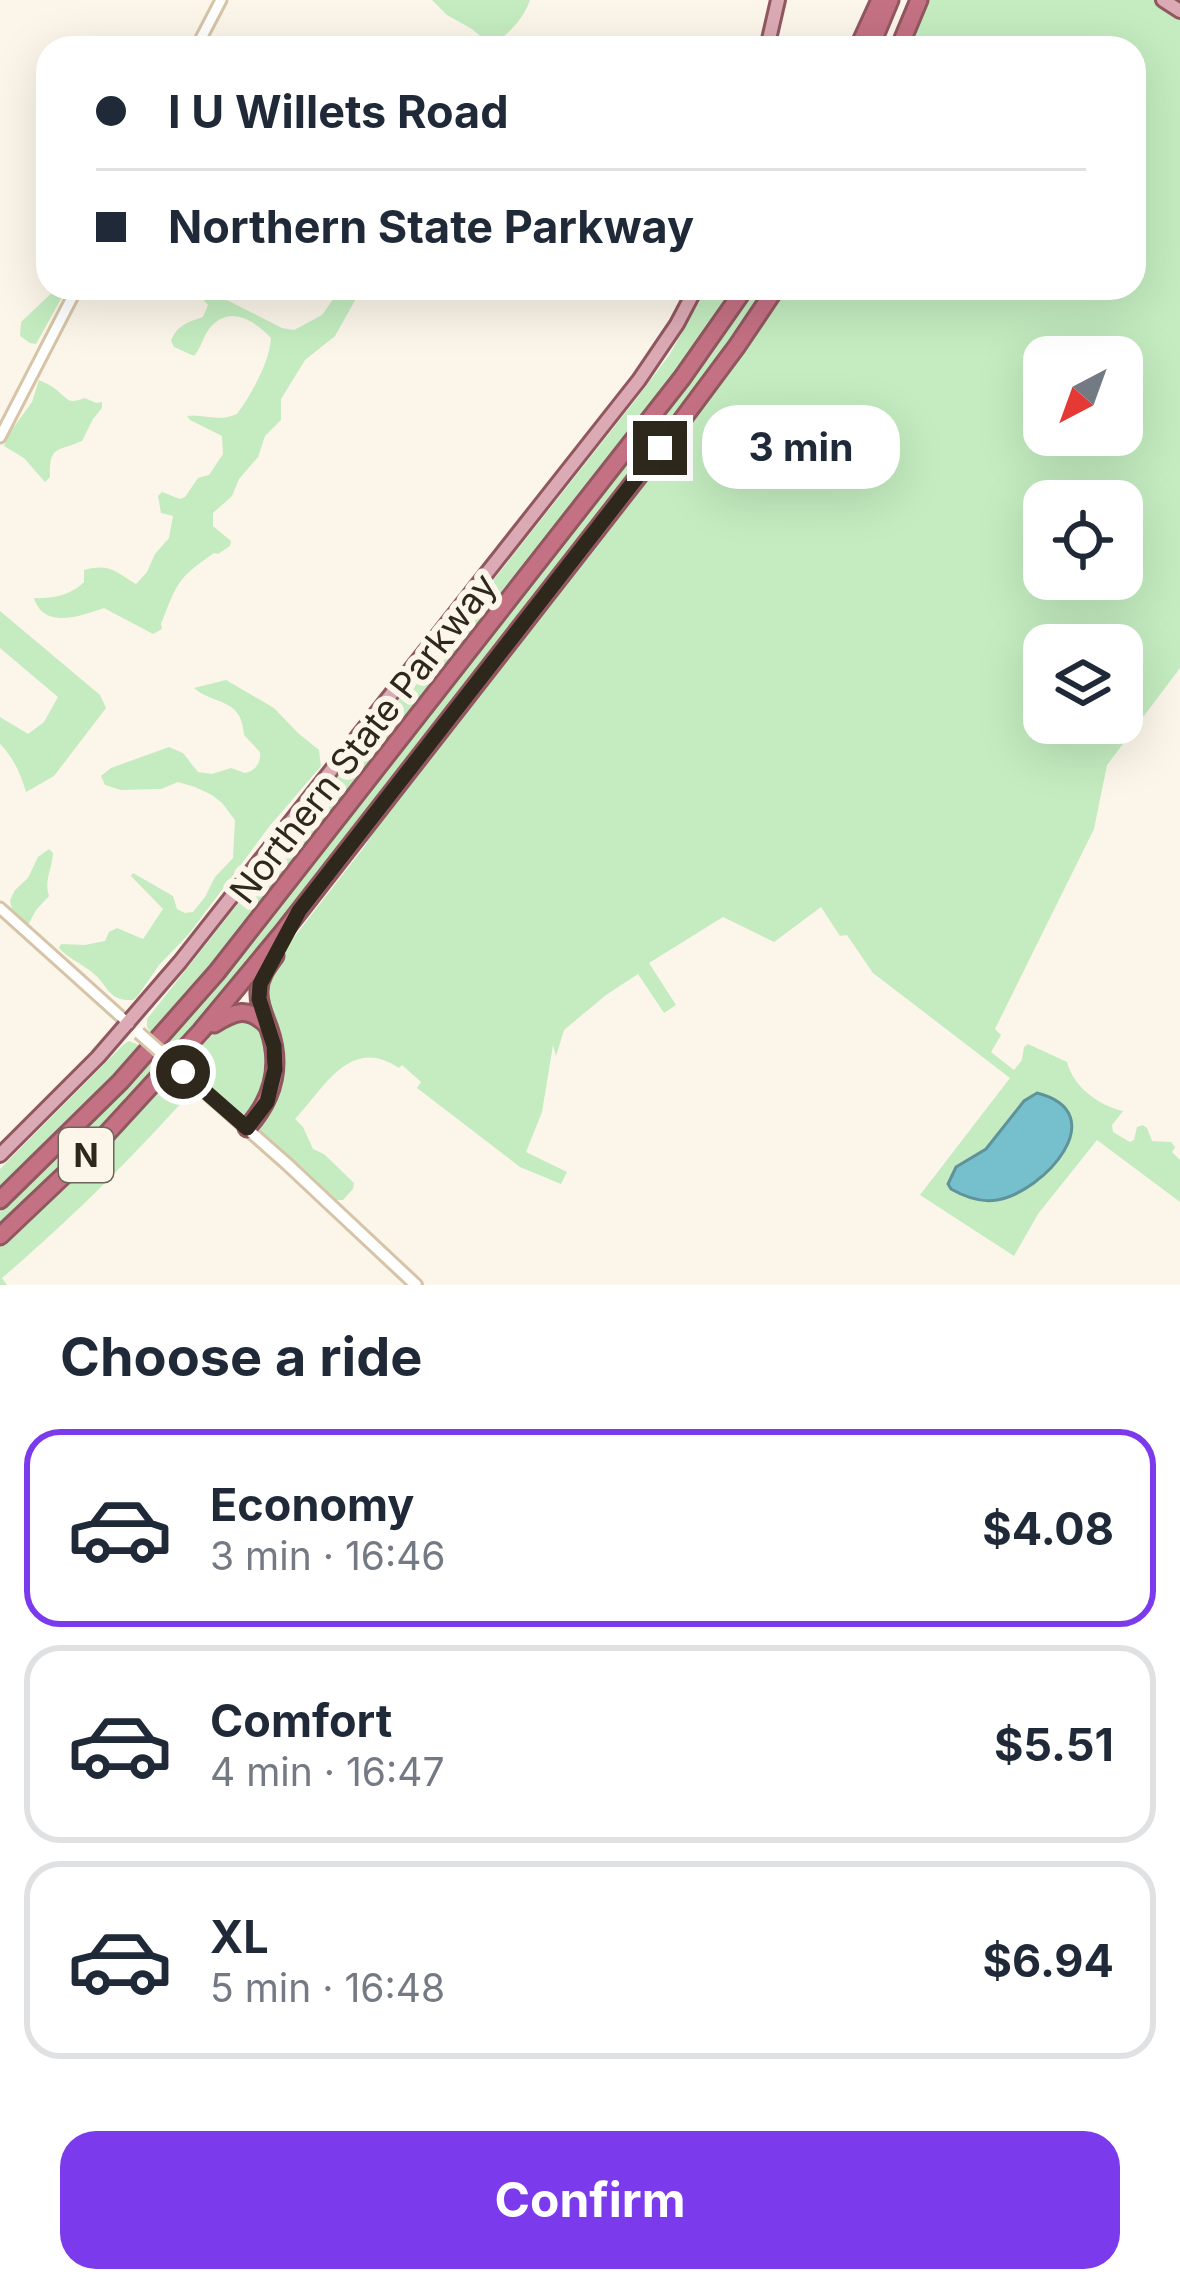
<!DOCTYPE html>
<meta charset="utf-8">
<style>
:root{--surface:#fff;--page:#f2f2f3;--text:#1f2937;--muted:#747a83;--line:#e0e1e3;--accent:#7c3aed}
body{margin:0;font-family:Inter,sans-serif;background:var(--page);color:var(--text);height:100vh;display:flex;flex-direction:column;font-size:45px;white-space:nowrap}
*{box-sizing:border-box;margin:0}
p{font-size:39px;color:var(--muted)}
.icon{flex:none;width:66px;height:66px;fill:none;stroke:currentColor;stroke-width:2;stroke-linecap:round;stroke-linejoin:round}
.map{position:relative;height:1285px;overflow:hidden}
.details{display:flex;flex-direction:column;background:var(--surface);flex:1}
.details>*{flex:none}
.banner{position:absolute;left:36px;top:36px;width:1110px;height:264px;border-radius:36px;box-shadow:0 12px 48px #0002;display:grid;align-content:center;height:264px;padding:0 60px;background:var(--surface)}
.needle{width:78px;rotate:221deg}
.tools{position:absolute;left:1023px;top:336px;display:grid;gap:24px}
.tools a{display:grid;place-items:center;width:120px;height:120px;border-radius:24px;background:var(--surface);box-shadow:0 12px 48px #0002;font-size:60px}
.end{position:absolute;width:54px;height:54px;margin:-27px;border:15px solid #2e271c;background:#fff;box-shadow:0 0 0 6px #fff}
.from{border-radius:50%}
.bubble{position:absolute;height:84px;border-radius:36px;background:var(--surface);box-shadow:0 12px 48px #0002;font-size:39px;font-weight:700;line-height:84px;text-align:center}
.banner b{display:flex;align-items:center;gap:42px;height:114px;font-size:45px}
.banner b+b{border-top:3px solid var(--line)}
.banner i{width:30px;height:30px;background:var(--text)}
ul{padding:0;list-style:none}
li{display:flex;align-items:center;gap:36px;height:198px;margin:0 24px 18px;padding:0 36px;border:6px solid var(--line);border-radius:36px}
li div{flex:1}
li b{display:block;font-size:45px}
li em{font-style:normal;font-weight:700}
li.on{border-color:var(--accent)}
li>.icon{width:108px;height:108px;stroke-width:1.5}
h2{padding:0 60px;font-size:54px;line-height:144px}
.action{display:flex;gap:24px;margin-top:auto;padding:24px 60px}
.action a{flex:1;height:138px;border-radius:36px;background:var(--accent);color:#fff;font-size:48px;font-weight:700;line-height:138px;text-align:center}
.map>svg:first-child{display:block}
.green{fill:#c4ecc0;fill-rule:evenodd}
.water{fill:#76c0ce;stroke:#609299;stroke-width:3}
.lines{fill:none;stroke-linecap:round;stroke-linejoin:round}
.tertiary-casing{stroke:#d6c4a7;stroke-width:15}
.secondary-casing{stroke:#d6c4a7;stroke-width:16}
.primary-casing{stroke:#90575f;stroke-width:18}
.motorway-casing{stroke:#90575f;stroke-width:21}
.tertiary{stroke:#fff;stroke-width:9}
.secondary{stroke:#fff;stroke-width:10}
.primary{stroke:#dcaab5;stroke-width:12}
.motorway{stroke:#c47183;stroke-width:15}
.secondary-bridge-casing{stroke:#d6c4a7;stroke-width:16;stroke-linecap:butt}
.secondary-bridge{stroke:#fff;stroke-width:10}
.route{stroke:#2e271c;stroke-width:15}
.labels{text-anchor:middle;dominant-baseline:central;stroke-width:12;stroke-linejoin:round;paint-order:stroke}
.shield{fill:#fcf5e9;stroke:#6c655a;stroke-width:3}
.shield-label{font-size:33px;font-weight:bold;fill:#2e271c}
.street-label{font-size:36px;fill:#2e271c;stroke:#fcf5e9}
</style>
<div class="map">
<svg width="1180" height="1285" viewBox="0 0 1180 1285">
<rect width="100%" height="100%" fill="#fcf5e9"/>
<g class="green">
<path d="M432 0H530C523 20 509 33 492 46L472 29 447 15Z"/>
<path d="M927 0H1163L1180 11V668L1107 765 1094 829 995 1029 1001 1035 991 1052 1014 1070 1022 1060 1024 1047 1028 1044 1067 1062C1073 1087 1100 1106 1123 1111L1112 1125 1113 1132 1130 1142 1134 1140 1137 1127 1143 1125 1147 1128 1152 1141 1171 1142 1175 1147 1172 1152 1180 1160V1202L1097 1140 1038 1214 1014 1256 920 1195 1010 1078 873 973 847 935 840 936 821 907 774 942 723 917 649 963 676 1005 664 1013 638 974 606 995 564 1030 556 1056 553 1045 542 1112 526 1152 567 1172 561 1184 520 1167 417 1088 421 1082 402 1065 399 1068C350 1035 325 1087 295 1119L303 1127 313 1149 324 1154 354 1183 353 1189 343 1200H333L258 1129V1122L276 1093 263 998 266 973 365 846 380 821 669 451 734 364 784 288H1134V48H906ZM1044 357H1122V435H1044ZM1044 501H1122V579H1044ZM1044 645H1122V723H1044Z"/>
<path d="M57 288H67L36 344 30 343 20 336 21 322Z"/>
<path d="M178 288H203L282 328 294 330 322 315 341 288H362L335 336 305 360 281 399V420L265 436 258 457 239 479 232 496 213 513V526L231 541 230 546 218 554 214 553C176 579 177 584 161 624L162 629 153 634 104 608C81 616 44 630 34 598 51 599 72 595 84 582V570C111 563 115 572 136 584L147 572 155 554 169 538 173 516 161 513 158 496 162 492 180 499 185 497 198 478 209 475 223 454 222 436 190 420 187 416C205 413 217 423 237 414 251 395 270 361 271 338 254 320 229 304 209 329 203 337 201 348 194 356L174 347 171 341C177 325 188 322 203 317L208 305 200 296Z"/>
<path d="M707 288H734L652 403 356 778 235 937 152 1034 147 1027V1019L637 398 670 354Z"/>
<path d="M754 288H765L723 352 298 900 173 1053 165 1046 242 954 673 402Z"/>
<path d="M39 380C46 383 54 387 59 392 70 402 70 403 85 398L96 403 102 402V408L93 419 82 441C57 452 49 445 50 477L45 482 24 458 4 446 8 435 32 402Z"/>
<path d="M0 611 100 695 106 708 54 776 26 792C21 774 13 757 0 744V717L28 734 44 722 58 697 0 648Z"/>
<path d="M226 680 274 708 298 733 319 750 321 766 269 827 189 934 159 965 137 997 133 1000C107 1001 109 986 93 973 81 963 69 959 59 948L61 944 85 945 105 941 109 932 117 928 143 939 163 909 131 876 133 873 173 896 177 909 185 913 193 912 205 897 215 877 233 858 235 820 222 803 212 795 195 787 178 782 161 789 121 790 105 785 101 776 111 768 169 747 183 753 198 772 212 774 231 768 245 773C256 771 261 762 260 752L244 735C242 697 215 706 194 688Z"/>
<path d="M49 849 53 853C52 870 44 879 49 896L36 910 27 927 12 910 10 900 15 890 28 878 38 857Z"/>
<path d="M246 1017 262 1025 269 1039 268 1086 249 1118 238 1113 185 1062 223 1024Z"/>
<path d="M129 1041 141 1046 87 1104 0 1190V1169L124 1044Z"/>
<path d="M153 1058 160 1065 124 1099 126 1103 0 1225V1212L38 1177Z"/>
<path d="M173 1075 192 1091C130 1160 72 1218 2 1278L7 1285H0V1246L49 1203Z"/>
</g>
<path class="water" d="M1037 1093C1115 1113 1044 1192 997 1200 980 1203 965 1197 951 1189L948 1184 956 1167 986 1149 1024 1101Z"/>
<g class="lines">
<defs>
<g id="tertiary">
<path d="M196 48 221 0"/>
<path d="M0 437 77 288"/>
<path d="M0 908 129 1024"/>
</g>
<path id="secondary" d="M183 1072 287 1164 416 1285"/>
<g id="primary">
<path d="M1163 0 1180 11"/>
<path d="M767 48 778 0"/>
<path d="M0 1155 98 1057 180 962 639 380 677 324 696 288"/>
</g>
<g id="motorway">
<path d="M858 48 880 0"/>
<path d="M870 48 890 0"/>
<path d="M899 48 919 0"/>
<path d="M214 1024C235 1011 248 1006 267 1025"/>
<path d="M247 1128C273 1099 282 1066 269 1029 265 1017 258 1004 259 991 259 977 267 967 275 956"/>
<path d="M0 1200 120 1082 217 972 682 378 745 288"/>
<path d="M0 1236 100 1141 201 1031 283 932 676 428 737 346 776 288"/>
</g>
</defs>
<use href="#tertiary" class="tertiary-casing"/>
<use href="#secondary" class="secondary-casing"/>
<use href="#primary" class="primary-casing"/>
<use href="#motorway" class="motorway-casing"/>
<use href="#tertiary" class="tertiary"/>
<use href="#secondary" class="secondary"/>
<use href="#primary" class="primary"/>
<use href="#motorway" class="motorway"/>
<defs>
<path id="secondary-bridge" d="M139 1033 183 1072"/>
</defs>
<use href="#secondary-bridge" class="secondary-bridge-casing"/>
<use href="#secondary-bridge" class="secondary-bridge"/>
</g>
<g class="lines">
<path class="route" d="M183 1072 247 1128 267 1102 275 1069 274 1046 259 999 260 984 299 911 660 448"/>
</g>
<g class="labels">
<rect class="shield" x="59" y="1128" width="54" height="54" rx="9"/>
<g class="shield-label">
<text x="86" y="1155">N</text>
</g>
<g class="street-label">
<text transform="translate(363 738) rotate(-52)">Northern State Parkway</text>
</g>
</g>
</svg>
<div class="tools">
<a><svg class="needle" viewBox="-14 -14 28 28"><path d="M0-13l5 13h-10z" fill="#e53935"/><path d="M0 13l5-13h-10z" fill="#747a83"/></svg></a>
<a><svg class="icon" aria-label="locate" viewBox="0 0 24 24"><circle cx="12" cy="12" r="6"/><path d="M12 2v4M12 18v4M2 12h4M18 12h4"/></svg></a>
<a><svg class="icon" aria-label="layers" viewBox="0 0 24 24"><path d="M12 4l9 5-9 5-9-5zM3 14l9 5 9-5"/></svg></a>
</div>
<i class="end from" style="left:183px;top:1072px"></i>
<i class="end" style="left:660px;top:448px"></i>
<div class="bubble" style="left:702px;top:405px;width:198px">3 min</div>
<div class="banner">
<b><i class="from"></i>I U Willets Road</b>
<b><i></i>Northern State Parkway</b>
</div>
</div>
<section class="details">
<h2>Choose a ride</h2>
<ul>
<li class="on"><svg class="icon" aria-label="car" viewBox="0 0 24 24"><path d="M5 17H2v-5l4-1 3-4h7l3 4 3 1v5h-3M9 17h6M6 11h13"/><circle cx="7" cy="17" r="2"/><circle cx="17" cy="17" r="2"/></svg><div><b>Economy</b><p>3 min · 16:46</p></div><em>$4.08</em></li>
<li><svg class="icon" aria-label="car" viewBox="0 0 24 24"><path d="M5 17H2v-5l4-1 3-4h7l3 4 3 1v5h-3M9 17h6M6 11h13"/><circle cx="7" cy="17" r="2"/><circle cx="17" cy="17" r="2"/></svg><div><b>Comfort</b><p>4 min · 16:47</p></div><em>$5.51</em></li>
<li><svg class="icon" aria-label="car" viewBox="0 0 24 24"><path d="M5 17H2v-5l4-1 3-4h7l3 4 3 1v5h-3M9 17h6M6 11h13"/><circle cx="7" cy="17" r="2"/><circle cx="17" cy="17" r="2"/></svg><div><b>XL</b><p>5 min · 16:48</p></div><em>$6.94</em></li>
</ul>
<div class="action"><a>Confirm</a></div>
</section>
